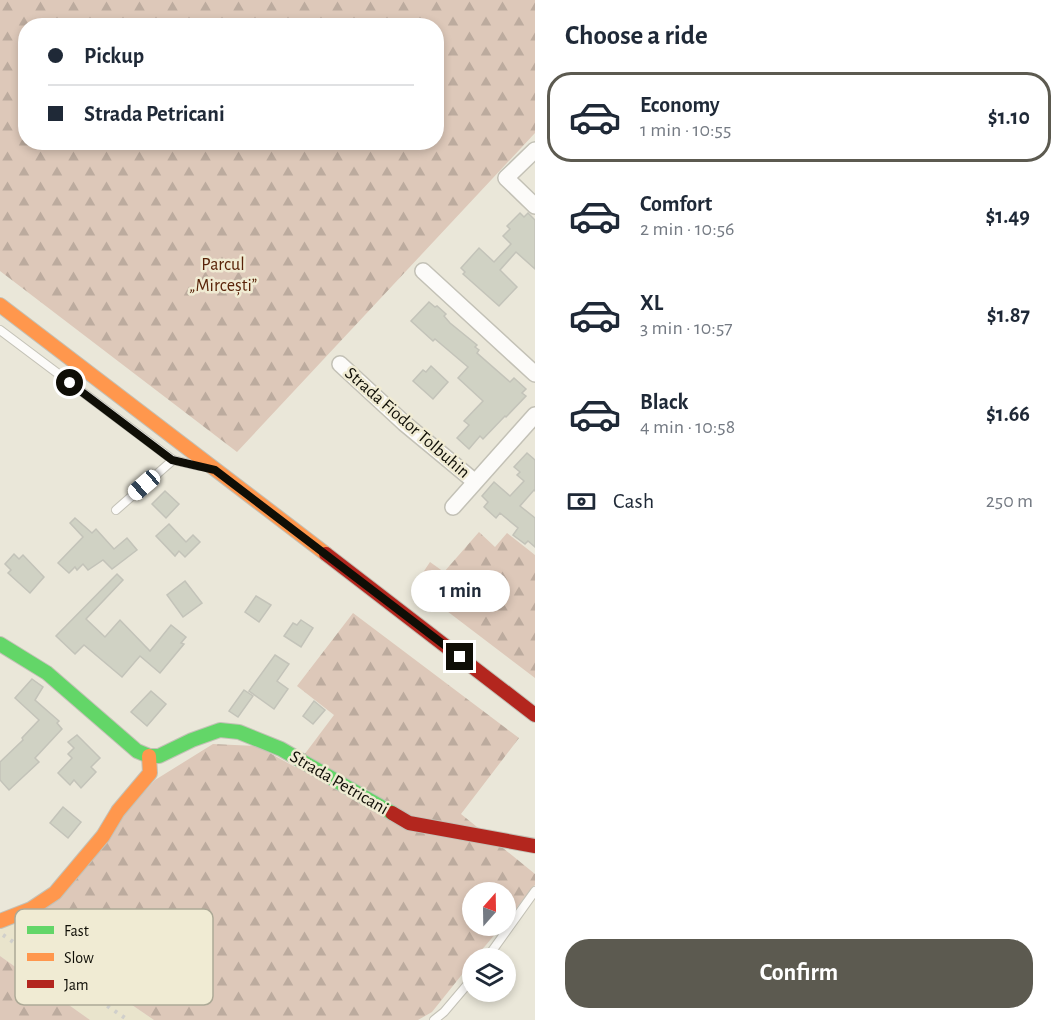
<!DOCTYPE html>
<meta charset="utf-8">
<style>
:root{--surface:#fff;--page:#f6f6f7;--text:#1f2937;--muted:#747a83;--line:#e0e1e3;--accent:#5c5a50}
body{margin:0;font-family:"Alegreya Sans",sans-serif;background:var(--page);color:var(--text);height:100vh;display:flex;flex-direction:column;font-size:22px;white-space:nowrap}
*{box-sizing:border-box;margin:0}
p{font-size:20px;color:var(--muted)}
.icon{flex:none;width:33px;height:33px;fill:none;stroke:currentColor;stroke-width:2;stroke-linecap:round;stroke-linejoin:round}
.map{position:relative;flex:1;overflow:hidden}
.drawer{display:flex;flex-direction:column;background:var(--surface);width:528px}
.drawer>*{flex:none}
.hud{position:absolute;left:18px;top:18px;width:426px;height:132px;border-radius:24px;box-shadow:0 3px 9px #0003;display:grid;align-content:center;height:132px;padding:0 30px;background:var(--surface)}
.needle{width:39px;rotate:20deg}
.fabs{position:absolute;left:462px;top:882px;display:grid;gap:12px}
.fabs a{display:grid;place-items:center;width:54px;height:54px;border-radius:50%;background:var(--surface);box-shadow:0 3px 9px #0003;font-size:30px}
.end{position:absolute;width:27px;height:27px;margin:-14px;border:8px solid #0f0e06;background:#fff;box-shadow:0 0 0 3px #fff}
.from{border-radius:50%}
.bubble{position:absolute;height:42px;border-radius:21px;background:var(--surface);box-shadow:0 3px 9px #0003;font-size:20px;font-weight:700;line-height:42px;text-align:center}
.car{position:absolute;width:18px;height:36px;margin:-18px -9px;border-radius:8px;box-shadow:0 0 4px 2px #0007;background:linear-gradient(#fff 24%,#345 0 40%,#fff 0 76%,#345 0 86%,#fff 0)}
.hud b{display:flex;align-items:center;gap:21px;height:57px;font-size:22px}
.hud b+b{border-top:2px solid var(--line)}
.hud i{width:15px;height:15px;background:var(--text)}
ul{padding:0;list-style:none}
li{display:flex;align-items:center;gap:18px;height:90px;margin:0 12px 9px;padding:0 18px;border:3px solid transparent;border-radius:24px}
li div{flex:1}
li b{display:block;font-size:22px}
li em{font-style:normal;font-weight:700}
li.active{border-color:var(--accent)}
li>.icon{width:54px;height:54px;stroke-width:1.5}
h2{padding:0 30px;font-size:27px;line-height:72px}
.pay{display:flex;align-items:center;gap:15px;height:66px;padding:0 30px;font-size:22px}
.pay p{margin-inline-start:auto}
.primary-button{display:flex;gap:12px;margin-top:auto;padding:12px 30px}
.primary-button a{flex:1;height:69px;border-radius:24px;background:var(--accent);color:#fff;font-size:24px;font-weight:700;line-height:69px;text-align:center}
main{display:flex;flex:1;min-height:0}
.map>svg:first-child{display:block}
.built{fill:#e9e4cc}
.forest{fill:url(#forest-firs);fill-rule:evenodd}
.building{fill:#d0d2c4;stroke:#c3c3b9;stroke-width:1.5}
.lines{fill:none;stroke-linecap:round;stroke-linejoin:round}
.lane-casing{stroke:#c3c1b6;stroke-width:10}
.street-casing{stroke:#c3c1b6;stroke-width:18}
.fast-casing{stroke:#c3c1b6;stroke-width:16}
.slow-casing{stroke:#c3c1b6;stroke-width:16}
.jam-casing{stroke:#c3c1b6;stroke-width:16}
.lane{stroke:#fcfbf9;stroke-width:8}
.street{stroke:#fcfbf9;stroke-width:15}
.fast{stroke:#63d668;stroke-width:14}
.slow{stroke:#ff974d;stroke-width:14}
.jam{stroke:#b3261e;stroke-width:14}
.rail{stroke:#d0cfcb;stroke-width:4;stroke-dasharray:3 6;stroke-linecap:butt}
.route{stroke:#0f0e06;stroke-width:8}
.labels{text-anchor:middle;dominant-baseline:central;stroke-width:5;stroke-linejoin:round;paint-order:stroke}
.park-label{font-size:18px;fill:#592308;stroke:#f0ebd3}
.street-label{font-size:18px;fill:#0f0e06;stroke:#f0ebd3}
.key{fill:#f0ebd3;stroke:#aca996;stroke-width:1.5}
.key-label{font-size:16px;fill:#0f0e06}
</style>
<main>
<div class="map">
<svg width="535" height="1020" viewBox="0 0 535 1020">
<defs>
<pattern id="forest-firs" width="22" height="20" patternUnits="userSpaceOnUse" patternTransform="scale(1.5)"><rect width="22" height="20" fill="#ddc8b9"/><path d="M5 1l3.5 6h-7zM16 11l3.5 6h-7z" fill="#bcab9e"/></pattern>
</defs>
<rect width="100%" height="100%" fill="#eae7d9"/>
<path class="built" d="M0 915 154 1020H90L0 956Z"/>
<g class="forest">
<path d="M0 0H535V133L237 452 0 271ZM26 26H436V142H26Z"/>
<path d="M479 532 495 547 507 533 535 555V678L414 586 430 562 444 572Z"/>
<path d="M353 613 519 738 461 814 535 874V885L506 921V892H472V926H502L475 958H472V962L432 1012 418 1020H154L21 929 155 780 213 744 257 746 295 767 334 715 297 686Z"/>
<path d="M0 956 90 1020H0Z"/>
</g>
<g class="building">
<path d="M520 213 524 217 528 213 535 220V269L516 252 500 270 517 287 499 306 463 274 465 272 461 268 479 248 494 262 511 244 503 236 510 229 507 226Z"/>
<path d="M429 302 435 307 437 306 446 314 444 316 450 323 477 345 475 347 479 350 477 353 510 382 514 378 526 389 522 393 526 396 506 417 505 416 483 439 480 436 469 449 457 438 469 425 464 421 483 401 458 378 468 367 435 339 433 341 411 321Z"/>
<path d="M431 366 448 382 433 399 413 381 423 370 426 372Z"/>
<path d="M527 453 535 460V491L534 490 520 506 535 518V547L528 541 525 544 513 535 518 528 500 513 496 518 484 507 488 502 482 496 494 482 510 496 524 481 517 475 520 472 514 467Z"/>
<path d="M165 491 179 504 166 518 152 504Z"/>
<path d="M75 518 92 533 96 529 114 549 127 538 137 550 112 569 103 560 88 570 83 564 77 570 75 567 69 573 58 563 83 537 70 523Z"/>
<path d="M169 524 186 542 193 535 200 542 185 557 179 551 175 556 156 536Z"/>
<path d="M14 554 19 559 23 555 44 577 30 593 8 573 11 570 5 564Z"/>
<path d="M117 574 123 580 86 619 105 637 120 620 150 651 171 625 186 637 181 643 184 644 160 673 140 656 122 677 84 645 75 654 56 636Z"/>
<path d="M185 581 202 603 183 617 167 595Z"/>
<path d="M256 596 271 605 259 622 245 612Z"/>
<path d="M301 620 313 628 301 647 284 636 293 623 297 625Z"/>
<path d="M275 655 289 664 277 681 288 689 274 709 249 691Z"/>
<path d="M32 679 43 687 35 700 59 721 57 723 62 729 35 758 39 762 9 790 0 780V762L23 740 22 738 39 720 15 698Z"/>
<path d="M244 690 253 696 238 717 229 711Z"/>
<path d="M151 691 166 704 147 726 131 712Z"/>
<path d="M314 701 325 710 313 724 303 716Z"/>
<path d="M77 735 100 758 91 767 96 772 81 788 74 780 70 785 58 773 72 758 68 754 74 748 68 742Z"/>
<path d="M63 807 81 822 68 838 50 823Z"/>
</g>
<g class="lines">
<defs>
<g id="lane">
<path d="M0 330 173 460 199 466"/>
<path d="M116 510 173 460"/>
<path d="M487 958 535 891"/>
<path d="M434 1020 444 1012 472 979"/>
</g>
<g id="street">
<path d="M535 150 506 178 535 206"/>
<path d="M423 271 535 374"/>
<path d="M340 364 404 423 474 481"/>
<path d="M453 507 535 415"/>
</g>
<path id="fast" d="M0 644 47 673 137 751 149 756H159L192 740 220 730 239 732 281 749 392 813"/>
<g id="slow">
<path d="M0 305 326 554"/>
<path d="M0 921 31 909 55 893 103 836 118 811 150 773 149 756"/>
</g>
<g id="jam">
<path d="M326 554 535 715"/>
<path d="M392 813 409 823 535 846"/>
</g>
</defs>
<use href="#lane" class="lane-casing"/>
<use href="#street" class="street-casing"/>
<use href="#fast" class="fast-casing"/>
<use href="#slow" class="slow-casing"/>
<use href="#jam" class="jam-casing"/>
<use href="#lane" class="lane"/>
<use href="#street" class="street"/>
<use href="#fast" class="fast"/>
<use href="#slow" class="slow"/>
<use href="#jam" class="jam"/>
<path class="rail" d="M3 935 128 1020"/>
</g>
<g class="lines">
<path class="route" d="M70 383 172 460 215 470 460 657"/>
</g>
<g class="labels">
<g class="park-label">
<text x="223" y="265">Parcul<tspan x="223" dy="21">„Mircești”</tspan></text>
</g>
<g class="street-label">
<text transform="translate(407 423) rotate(41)">Strada Fiodor Tolbuhin</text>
<text transform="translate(339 783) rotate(30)">Strada Petricani</text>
</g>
</g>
<rect x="15" y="909" width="198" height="96" rx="9" class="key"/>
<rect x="27" y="926" width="27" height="8" fill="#63d668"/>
<rect x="27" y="953" width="27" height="8" fill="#ff974d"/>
<rect x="27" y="980" width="27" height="8" fill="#b3261e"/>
<g class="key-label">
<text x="64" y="936">Fast</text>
<text x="64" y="963">Slow</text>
<text x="64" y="990">Jam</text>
</g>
</svg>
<div class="fabs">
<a><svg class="needle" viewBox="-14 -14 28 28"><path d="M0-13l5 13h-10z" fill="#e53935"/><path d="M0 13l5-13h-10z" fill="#747a83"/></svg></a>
<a><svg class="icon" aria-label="layers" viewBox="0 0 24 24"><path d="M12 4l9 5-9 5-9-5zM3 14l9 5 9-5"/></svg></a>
</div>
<i class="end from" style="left:70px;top:383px"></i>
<i class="end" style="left:460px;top:657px"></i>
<div class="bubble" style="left:411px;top:570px;width:99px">1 min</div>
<i class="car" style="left:144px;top:485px;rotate:229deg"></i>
<div class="hud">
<b><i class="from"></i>Pickup</b>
<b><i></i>Strada Petricani</b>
</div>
</div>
<section class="drawer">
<h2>Choose a ride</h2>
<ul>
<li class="active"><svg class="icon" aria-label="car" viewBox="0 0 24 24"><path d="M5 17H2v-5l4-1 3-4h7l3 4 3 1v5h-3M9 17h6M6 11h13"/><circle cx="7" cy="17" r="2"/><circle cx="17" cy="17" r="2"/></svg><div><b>Economy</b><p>1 min · 10:55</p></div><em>$1.10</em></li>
<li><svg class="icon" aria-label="car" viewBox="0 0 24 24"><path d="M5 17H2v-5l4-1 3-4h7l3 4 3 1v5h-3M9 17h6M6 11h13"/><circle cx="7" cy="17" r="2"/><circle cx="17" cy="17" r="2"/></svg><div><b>Comfort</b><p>2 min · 10:56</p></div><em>$1.49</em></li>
<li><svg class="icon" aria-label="car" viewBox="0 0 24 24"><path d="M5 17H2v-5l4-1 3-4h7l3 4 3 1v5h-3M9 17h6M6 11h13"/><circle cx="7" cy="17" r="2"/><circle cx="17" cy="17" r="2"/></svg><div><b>XL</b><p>3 min · 10:57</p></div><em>$1.87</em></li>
<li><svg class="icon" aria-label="car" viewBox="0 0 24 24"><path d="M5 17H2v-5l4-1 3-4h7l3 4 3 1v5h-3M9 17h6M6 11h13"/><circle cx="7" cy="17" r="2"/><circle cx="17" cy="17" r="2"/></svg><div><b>Black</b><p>4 min · 10:58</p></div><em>$1.66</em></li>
</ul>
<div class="pay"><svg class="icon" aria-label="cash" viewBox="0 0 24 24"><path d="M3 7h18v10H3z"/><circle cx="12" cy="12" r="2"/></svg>Cash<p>250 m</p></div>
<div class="primary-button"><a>Confirm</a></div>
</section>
</main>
